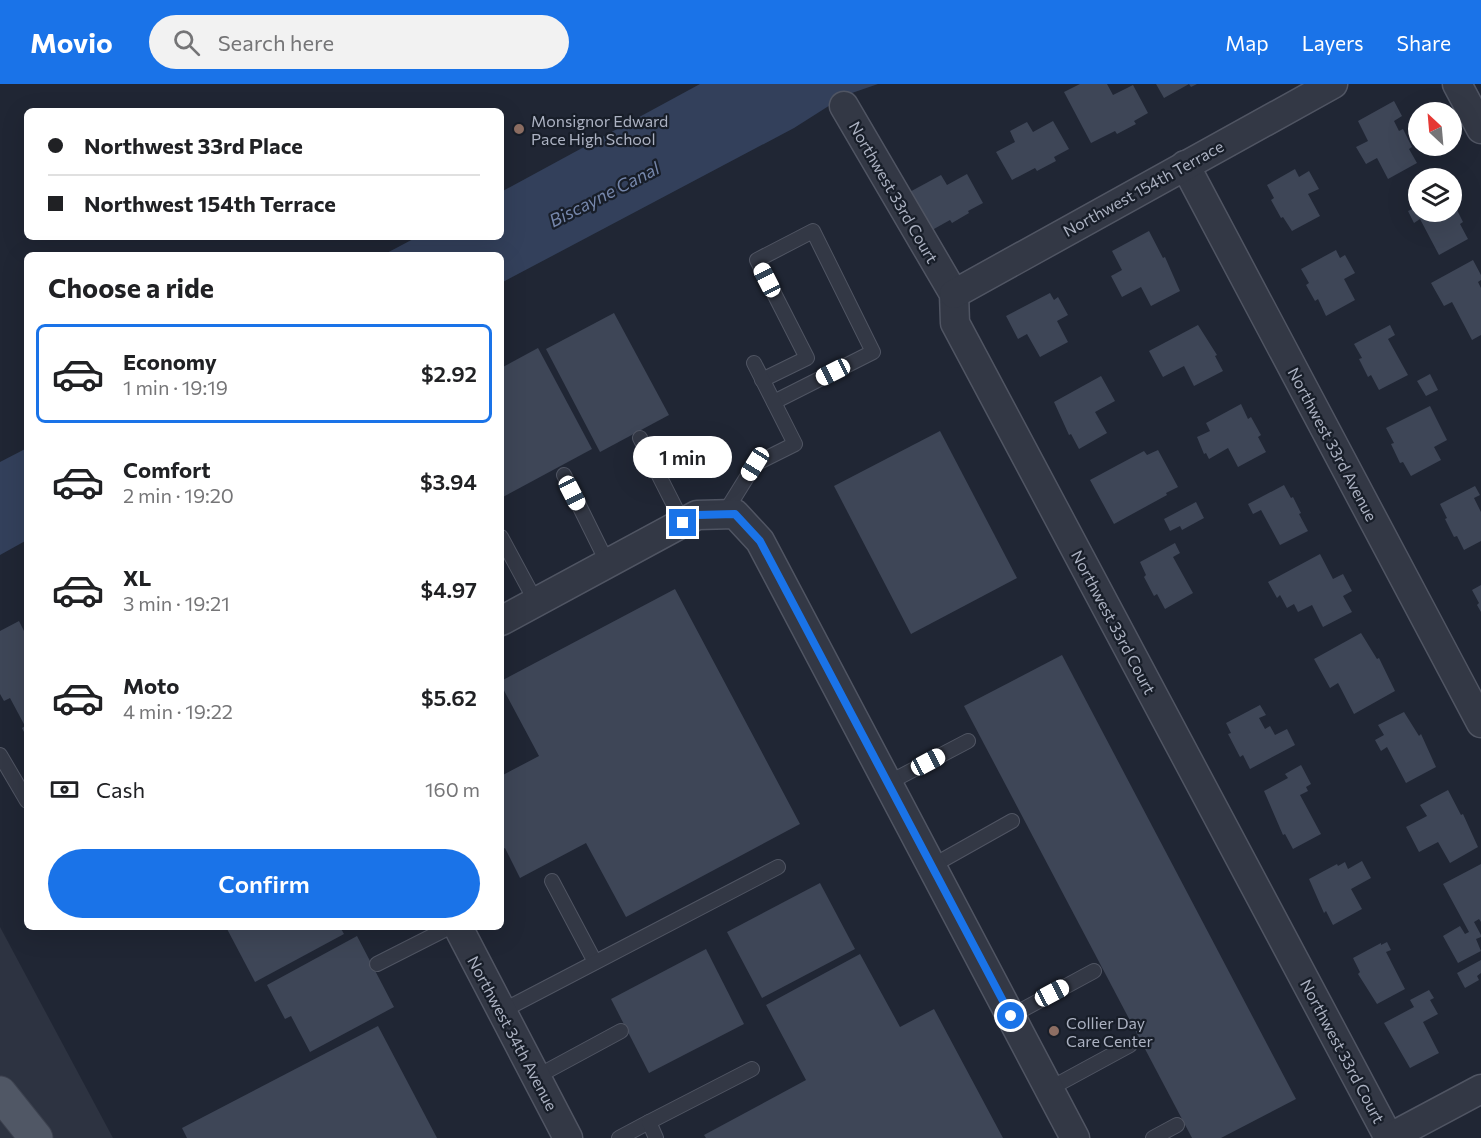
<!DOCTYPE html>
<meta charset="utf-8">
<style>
:root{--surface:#fff;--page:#f2f2f2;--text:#202124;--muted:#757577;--line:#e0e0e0;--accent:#1a73e8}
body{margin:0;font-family:Commissioner,sans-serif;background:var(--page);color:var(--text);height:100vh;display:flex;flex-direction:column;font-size:22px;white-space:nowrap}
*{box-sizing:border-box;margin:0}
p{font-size:20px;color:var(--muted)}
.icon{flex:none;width:33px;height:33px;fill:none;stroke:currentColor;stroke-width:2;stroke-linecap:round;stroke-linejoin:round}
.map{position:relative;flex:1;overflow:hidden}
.sheet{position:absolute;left:24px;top:168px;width:480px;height:678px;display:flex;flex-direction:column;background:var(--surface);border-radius:9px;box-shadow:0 6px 24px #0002}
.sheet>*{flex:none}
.hud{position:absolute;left:24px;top:24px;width:480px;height:132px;border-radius:9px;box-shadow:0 6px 24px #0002;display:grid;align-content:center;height:132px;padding:0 24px;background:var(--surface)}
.needle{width:39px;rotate:334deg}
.fabs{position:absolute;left:1408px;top:18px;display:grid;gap:12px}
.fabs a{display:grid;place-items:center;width:54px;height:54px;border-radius:50%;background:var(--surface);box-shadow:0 6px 24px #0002;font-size:30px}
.end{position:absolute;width:27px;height:27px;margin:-14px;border:8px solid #1a73e8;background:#fff;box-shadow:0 0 0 3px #fff}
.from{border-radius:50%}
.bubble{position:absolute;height:42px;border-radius:21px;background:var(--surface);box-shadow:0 6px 24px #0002;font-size:20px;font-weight:600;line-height:42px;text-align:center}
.car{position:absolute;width:18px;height:36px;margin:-18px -9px;border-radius:8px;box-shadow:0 0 4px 2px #0007;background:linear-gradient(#fff 24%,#345 0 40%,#fff 0 76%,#345 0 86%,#fff 0)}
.hud b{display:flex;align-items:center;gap:21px;height:57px;font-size:22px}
.hud b+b{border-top:2px solid var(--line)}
.hud i{width:15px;height:15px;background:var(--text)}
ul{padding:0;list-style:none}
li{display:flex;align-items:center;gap:18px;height:99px;margin:0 12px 9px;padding:0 12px;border:3px solid transparent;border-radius:9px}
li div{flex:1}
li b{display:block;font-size:22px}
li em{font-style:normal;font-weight:600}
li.on{border-color:var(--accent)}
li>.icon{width:54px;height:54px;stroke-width:1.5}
h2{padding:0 24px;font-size:27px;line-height:72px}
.pay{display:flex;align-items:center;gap:15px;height:66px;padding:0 24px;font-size:22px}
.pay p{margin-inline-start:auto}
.cta{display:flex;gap:12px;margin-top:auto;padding:12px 24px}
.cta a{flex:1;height:69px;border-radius:36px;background:var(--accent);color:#fff;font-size:24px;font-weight:600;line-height:69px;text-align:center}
header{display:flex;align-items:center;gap:36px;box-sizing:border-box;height:84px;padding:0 30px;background:var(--accent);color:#fff}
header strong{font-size:28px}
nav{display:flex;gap:33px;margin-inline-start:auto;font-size:21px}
.search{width:420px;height:54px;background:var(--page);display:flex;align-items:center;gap:15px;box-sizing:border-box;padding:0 21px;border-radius:33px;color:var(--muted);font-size:22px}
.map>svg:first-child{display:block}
.airport{fill:#2d3341}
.water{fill:#33405b}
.building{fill:#3e4657}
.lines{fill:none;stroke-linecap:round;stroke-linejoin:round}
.lane-casing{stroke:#505563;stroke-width:16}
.street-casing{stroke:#505563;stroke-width:31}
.primary-casing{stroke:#3c414e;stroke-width:35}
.lane{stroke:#333845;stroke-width:14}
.street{stroke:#333845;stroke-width:28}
.primary{stroke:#505765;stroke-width:33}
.route{stroke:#1a73e8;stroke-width:8}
.education-dot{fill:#8d6e63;stroke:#181e29;stroke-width:2}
.labels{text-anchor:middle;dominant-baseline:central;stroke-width:4.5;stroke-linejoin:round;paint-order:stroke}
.poi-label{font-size:16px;fill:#acb2c2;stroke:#181e29;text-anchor:start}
.street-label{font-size:16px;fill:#acb2c2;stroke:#181e29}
.water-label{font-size:18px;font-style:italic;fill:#7586aa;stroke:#181e29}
</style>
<header>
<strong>Movio</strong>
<div class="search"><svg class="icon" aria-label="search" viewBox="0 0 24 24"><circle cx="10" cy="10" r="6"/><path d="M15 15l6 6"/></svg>Search here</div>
<nav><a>Map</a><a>Layers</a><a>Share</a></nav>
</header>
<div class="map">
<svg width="1481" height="1054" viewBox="0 0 1481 1054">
<rect width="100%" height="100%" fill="#202634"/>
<path class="airport" d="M0 843 113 1054H0Z"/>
<g class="water">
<path d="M700 0H878L846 11 794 44 501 199V171H383L417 153H501V108Z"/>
<path d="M27 364V456L0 471V378Z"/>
</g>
<g class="building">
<path d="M1080 0H1107L1113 11 1133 1 1148 29 1134 37 1136 40 1117 50 1115 47 1091 59 1064 8Z"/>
<path d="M1156 0H1197L1191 3 1189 0 1164 14Z"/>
<path d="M1394 17 1402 32 1394 37 1399 47 1403 45 1412 63 1409 65 1417 79 1388 95 1377 74 1366 80 1356 63 1368 57 1358 37Z"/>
<path d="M1053 37 1069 65 1054 73 1056 77 1037 87 1035 84 1012 96 996 68 1015 58 1010 47 1027 38 1033 48Z"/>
<path d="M1295 85 1299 93 1309 87 1319 105 1308 110 1320 132 1292 147 1283 133 1281 134 1271 116 1274 114 1267 101Z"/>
<path d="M967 90 983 119 968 127 969 129 952 139 950 136 925 150 906 110 941 91 947 101Z"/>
<path d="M1454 120 1463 138 1460 140 1468 155 1439 171 1420 135 1414 139 1408 127 1419 122V128H1452Z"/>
<path d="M1149 147 1163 174 1165 173 1180 207 1151 222 1141 203 1122 213 1111 192 1122 186 1112 167Z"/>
<path d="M1336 166 1340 174 1345 171 1355 189 1344 195 1355 216 1326 232 1318 215 1315 217 1306 201 1309 199 1301 185Z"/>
<path d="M1473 176 1481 191V196L1478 198 1481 204V251L1472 256 1452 218 1444 222 1431 199Z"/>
<path d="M1050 209 1054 216 1058 213 1068 231 1057 237 1068 258 1040 273 1027 250 1018 255 1006 232Z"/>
<path d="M614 229 669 331 600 368 546 265Z"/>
<path d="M1198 241 1217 271 1215 272 1223 287 1194 302 1184 282 1163 293 1149 267Z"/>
<path d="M1390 241 1395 251 1388 255 1408 291 1379 306 1371 291 1368 293 1359 275 1362 274 1354 260Z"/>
<path d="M538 264 592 365 501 414V284Z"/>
<path d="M1430 290 1438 306 1426 312 1417 297Z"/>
<path d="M1101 292 1115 317 1095 328 1107 349 1079 365 1071 350 1069 351 1054 318Z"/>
<path d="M1241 320 1248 335 1251 333 1261 351 1258 353 1266 368 1238 383 1228 364 1209 375 1206 369 1204 370 1197 353 1210 347 1206 339Z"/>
<path d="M1430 322 1447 356 1434 363 1441 376 1411 392 1403 378 1400 379 1391 360 1394 359 1386 344Z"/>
<path d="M940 347 1017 494 911 550 834 402Z"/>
<path d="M1158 366 1178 403 1166 409 1167 411 1114 440 1090 396 1144 367 1147 371Z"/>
<path d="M1284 401 1291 414 1293 413 1301 429 1299 430 1308 447 1280 461 1261 426 1253 430 1248 420Z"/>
<path d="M1475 402 1480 411 1474 414 1481 428V457L1464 466 1457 452 1454 453 1445 435 1447 434 1440 420Z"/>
<path d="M1196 418 1204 434 1182 446 1180 442 1170 447 1164 435Z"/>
<path d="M1175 459 1180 469 1173 473 1193 509 1165 525 1157 510 1154 512 1144 493 1146 491 1140 478Z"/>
<path d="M1320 470 1333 495 1343 490 1352 507 1343 512 1352 528 1323 543 1312 521 1298 528 1294 520 1287 524 1280 511 1277 514 1268 498Z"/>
<path d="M1481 501V528L1477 521 1479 519 1472 506Z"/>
<path d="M675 505 800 740 626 833 586 759 520 794 505 764 501 766V692L539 672 501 601V597Z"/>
<path d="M19 537 27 553V654L22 644 25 642 10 614 4 617 0 610V547Z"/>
<path d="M1361 549 1377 575 1379 574 1395 607 1354 630 1338 599 1330 604 1314 575Z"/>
<path d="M1062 571 1296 1015 1221 1054H1192L964 622Z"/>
<path d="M1260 621 1266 631 1259 634 1265 645 1270 642 1275 651 1287 645 1295 661 1250 685 1243 671 1240 673 1228 650 1231 649 1226 639Z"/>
<path d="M1404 628 1419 652 1421 650 1436 683 1406 699 1387 663 1381 667 1375 656 1384 651 1378 641Z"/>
<path d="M1301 681 1311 700 1306 703 1308 707 1300 711 1321 750 1293 765 1285 750 1283 751 1264 707 1288 694 1285 690Z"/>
<path d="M1448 706 1461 731 1463 730 1478 763 1450 779 1438 758 1419 768 1406 743 1427 732 1420 721Z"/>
<path d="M1362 777 1371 794 1351 805 1362 825 1333 841 1326 827 1324 829 1309 795 1337 780 1338 782 1345 778 1348 785Z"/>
<path d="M1481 780V838L1479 835 1474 838 1481 851V853L1476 855 1481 867 1458 879 1443 852 1460 842 1465 850 1469 848 1443 800Z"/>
<path d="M820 799 855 865 762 914 727 848Z"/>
<path d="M226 843H340L344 850 255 898Z"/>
<path d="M357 852 394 923 310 968 291 932 285 935 267 901Z"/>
<path d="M1387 858 1391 866 1386 868 1405 905 1377 920 1358 890 1360 888 1353 874 1381 859V861Z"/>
<path d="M706 865 744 940 649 989 611 915Z"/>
<path d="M860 870 900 943 934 925 1003 1054H706L704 1051 806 996 766 921Z"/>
<path d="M1481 876V889L1477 892 1479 896 1465 904 1457 889Z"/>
<path d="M1429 906 1434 914 1430 916 1438 930 1423 938 1439 969 1410 984 1384 939 1414 923 1410 916Z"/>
<path d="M378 942 437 1054H187L182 1044Z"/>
</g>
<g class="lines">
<defs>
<g id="lane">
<path d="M762 296 807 274 757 176 813 147 873 268 774 318"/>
<path d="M640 354 683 439"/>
<path d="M564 391 608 480"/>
<path d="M724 430 755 380 795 360 754 279"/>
<path d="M501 453 536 518"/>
<path d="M0 671 27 717"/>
<path d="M888 699 968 657"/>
<path d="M932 782 1012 737"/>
<path d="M552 797 595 878"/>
<path d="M377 880 450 843"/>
<path d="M502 927 778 783"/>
<path d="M1011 932 1094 887"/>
<path d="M536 993 621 947"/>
<path d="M1049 1005 1130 961"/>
<path d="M619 1054 649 1038"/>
<path d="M656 1054 649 1038 752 985"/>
<path d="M1153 1054 1177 1041"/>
</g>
<g id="street">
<path d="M1457 0 1481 45"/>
<path d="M844 22 954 210 955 239 1389 1054"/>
<path d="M1185 81 1481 639"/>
<path d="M954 210 1333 0"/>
<path d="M501 537 697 431 735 430 760 457 1075 1054"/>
<path d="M458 843 568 1054"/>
<path d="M1389 1054 1481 1005"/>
</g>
<path id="primary" d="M0 1009 36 1054"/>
</defs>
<use href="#lane" class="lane-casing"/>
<use href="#street" class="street-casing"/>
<use href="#primary" class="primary-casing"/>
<use href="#lane" class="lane"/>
<use href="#street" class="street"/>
<use href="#primary" class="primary"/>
</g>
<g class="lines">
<path class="route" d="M683 439 697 431 735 430 760 457 1011 932"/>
</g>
<g class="education-dot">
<circle cx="519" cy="45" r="6"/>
<circle cx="1054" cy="947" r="6"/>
</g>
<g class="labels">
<g class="poi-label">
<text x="531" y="36">Monsignor Edward<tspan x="531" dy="18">Pace High School</tspan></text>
<text x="1066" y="938">Collier Day<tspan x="1066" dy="18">Care Center</tspan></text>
</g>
<g class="street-label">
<text transform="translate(1143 104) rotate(-29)">Northwest 154th Terrace</text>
<text transform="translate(894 108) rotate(60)">Northwest 33rd Court</text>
<text transform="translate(1333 360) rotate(62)">Northwest 33rd Avenue</text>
<text transform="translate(1114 538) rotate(62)">Northwest 33rd Court</text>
<text transform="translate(513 949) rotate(62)">Northwest 34th Avenue</text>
<text transform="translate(1343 967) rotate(62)">Northwest 33rd Court</text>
</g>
<g class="water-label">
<text transform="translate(604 110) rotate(-27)">Biscayne Canal</text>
</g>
</g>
</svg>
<div class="fabs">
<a><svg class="needle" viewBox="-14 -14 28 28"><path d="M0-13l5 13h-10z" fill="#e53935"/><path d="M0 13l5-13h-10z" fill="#757577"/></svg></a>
<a><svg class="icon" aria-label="layers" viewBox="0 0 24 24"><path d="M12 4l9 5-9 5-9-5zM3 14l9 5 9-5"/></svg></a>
</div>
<i class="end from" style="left:1011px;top:932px"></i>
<i class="end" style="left:683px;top:439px"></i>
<div class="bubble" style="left:633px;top:352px;width:99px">1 min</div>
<i class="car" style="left:767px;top:196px;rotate:333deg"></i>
<i class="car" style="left:833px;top:288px;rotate:243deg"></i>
<i class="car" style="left:755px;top:380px;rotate:212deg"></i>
<i class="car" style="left:572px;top:409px;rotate:153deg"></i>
<i class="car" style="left:928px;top:678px;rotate:62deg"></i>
<i class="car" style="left:1052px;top:909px;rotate:62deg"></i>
<div class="hud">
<b><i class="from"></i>Northwest 33rd Place</b>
<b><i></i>Northwest 154th Terrace</b>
</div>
<section class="sheet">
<h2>Choose a ride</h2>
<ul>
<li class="on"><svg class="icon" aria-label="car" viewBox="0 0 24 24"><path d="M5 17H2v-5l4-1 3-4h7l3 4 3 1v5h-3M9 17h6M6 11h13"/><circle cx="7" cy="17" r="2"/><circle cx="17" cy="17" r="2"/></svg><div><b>Economy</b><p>1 min · 19:19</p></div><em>$2.92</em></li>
<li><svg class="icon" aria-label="car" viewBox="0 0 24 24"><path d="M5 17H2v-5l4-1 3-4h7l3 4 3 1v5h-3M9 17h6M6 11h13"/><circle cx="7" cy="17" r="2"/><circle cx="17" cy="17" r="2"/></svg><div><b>Comfort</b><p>2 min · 19:20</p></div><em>$3.94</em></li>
<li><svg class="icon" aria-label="car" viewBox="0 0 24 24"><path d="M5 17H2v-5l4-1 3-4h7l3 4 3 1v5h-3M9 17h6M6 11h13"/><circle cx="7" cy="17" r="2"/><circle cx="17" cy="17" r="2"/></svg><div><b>XL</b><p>3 min · 19:21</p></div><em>$4.97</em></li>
<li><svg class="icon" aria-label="car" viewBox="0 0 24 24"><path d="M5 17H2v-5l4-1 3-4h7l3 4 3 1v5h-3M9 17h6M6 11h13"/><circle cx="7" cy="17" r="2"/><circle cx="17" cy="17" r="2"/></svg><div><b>Moto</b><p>4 min · 19:22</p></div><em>$5.62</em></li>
</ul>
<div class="pay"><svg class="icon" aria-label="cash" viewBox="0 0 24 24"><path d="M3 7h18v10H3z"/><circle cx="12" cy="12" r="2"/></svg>Cash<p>160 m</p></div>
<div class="cta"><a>Confirm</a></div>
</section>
</div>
